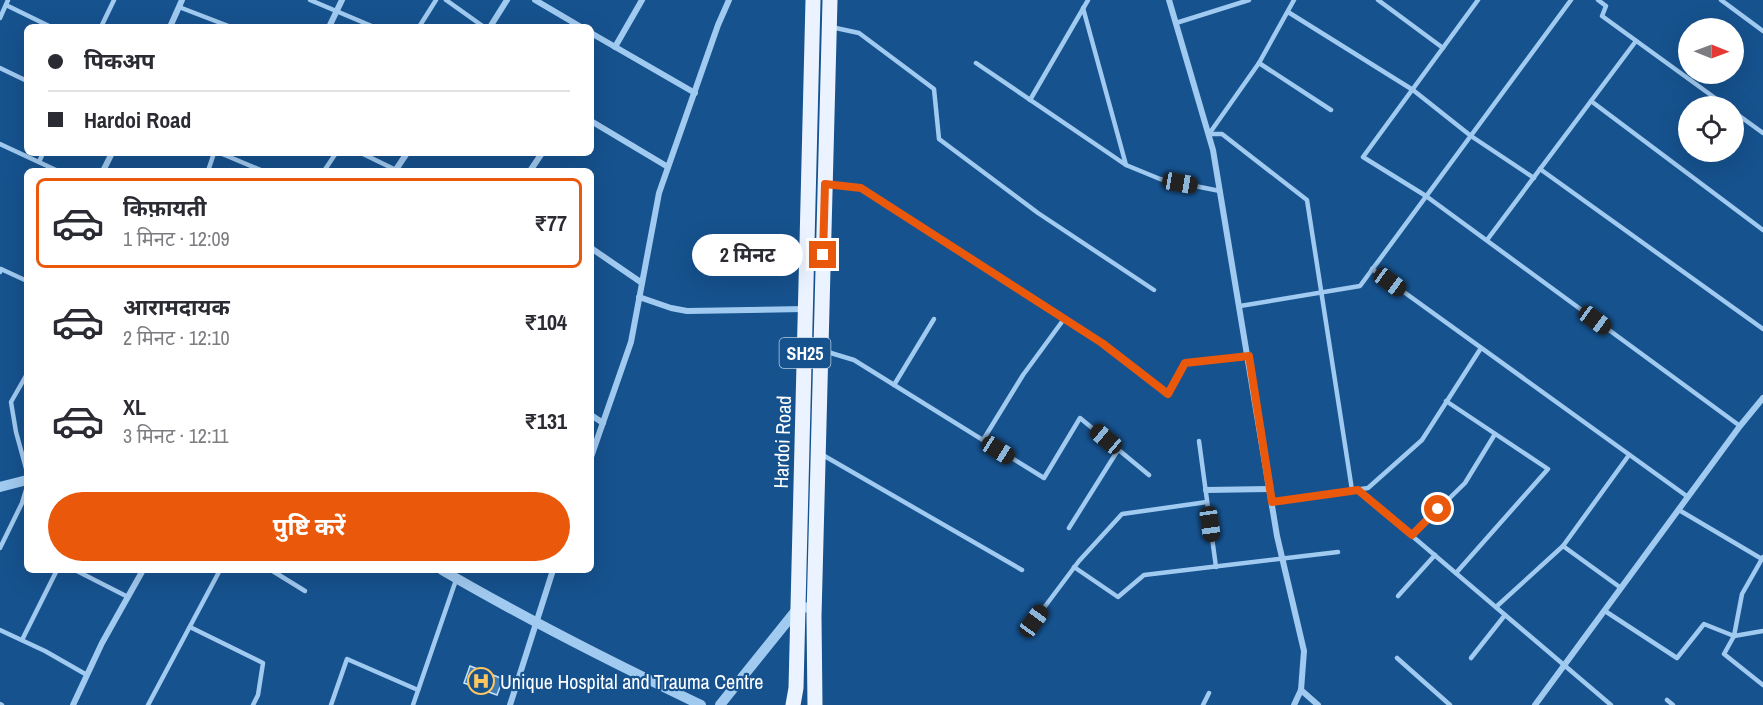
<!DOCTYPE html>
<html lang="hi">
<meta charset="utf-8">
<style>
:root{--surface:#fff;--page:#f7f7f7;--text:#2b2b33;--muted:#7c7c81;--line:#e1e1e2;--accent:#ea580c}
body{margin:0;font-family:"Archivo Narrow","Noto Sans Devanagari",sans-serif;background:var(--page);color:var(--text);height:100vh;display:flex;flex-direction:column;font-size:22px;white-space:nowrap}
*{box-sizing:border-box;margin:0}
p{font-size:20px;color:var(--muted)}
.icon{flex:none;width:33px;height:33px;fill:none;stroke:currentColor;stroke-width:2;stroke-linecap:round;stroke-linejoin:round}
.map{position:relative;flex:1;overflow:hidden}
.side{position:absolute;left:24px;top:168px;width:570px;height:405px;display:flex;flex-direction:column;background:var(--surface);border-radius:9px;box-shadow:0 6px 24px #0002}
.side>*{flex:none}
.top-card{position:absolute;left:24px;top:24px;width:570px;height:132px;border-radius:9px;box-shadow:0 6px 24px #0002;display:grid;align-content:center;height:132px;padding:0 24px;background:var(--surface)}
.needle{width:39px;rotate:91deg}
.buttons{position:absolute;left:1678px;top:18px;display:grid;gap:12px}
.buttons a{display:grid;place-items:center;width:66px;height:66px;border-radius:50%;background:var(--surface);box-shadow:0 6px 24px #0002;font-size:30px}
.end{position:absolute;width:27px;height:27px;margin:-14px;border:8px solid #ea580c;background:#fff;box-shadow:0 0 0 3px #fff}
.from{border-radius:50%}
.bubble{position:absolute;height:42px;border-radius:21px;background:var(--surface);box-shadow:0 6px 24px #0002;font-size:20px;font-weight:700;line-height:42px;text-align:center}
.car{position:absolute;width:18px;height:36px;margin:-18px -9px;border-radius:8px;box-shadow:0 0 4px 2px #0007;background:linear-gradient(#222 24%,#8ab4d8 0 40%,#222 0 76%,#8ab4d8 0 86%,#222 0)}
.top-card b{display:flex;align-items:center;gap:21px;height:57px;font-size:22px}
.top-card b+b{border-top:2px solid var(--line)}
.top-card i{width:15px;height:15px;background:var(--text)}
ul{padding:10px 0 0;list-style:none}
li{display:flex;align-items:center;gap:18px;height:90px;margin:0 12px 9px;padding:0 12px;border:3px solid transparent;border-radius:9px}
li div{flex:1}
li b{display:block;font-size:22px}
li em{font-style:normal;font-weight:700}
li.selected{border-color:var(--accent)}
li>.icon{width:54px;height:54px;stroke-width:1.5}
.action{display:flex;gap:12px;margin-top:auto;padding:12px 24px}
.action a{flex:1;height:69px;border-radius:36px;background:var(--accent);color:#fff;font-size:24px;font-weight:700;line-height:69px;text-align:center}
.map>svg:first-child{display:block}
.building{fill:#3e7cb7;stroke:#c7e2fb;stroke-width:1.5}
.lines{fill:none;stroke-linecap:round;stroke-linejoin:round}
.service{stroke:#a1caf0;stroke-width:4.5}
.minor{stroke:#a1caf0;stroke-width:6}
.tertiary{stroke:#a1caf0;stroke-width:10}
.primary{stroke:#eaf3ff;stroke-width:15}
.route{stroke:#ea580c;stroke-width:8}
.labels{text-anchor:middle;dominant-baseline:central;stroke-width:4.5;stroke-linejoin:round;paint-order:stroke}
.shield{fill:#16528e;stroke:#b9cbdd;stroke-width:1.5}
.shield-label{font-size:18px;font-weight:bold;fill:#fff}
.street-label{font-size:20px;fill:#fff;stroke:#16528e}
.poi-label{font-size:20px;fill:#fff;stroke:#16528e;text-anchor:start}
</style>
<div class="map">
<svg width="1763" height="705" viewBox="0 0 1763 705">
<rect width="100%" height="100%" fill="#16528e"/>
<path class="building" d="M470 666 503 679 497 695 464 683Z"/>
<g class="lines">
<g class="service">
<path d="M310 0 374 27"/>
<path d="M446 0 484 27"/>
<path d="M1378 0 1443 48"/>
<path d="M1478 0 1363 157 1426 196 1740 426"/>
<path d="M1598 0 1606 6 1602 16 1726 106"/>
<path d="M1721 0 1763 31"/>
<path d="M6 5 51 27"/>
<path d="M179 7 231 27"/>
<path d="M1083 8 1126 165"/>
<path d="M1288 12 1413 90 1471 136 1534 178"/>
<path d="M0 18 8 0"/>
<path d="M1176 23 1249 0"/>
<path d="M101 27 114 0"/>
<path d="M419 27 436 0"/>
<path d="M831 27 859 33 934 89 939 139 1038 213 1154 290"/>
<path d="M976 63 1126 165 1160 179 1220 191"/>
<path d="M1259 63 1331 110"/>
<path d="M0 68 27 81"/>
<path d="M1030 100 1088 0"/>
<path d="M1591 101 1763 230"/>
<path d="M1734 112 1763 133"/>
<path d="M1209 134H1222L1307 200 1352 490"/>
<path d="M1209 134 1259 63 1294 0"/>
<path d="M0 144 58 171"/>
<path d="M220 153 263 171"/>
<path d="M361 153 396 170"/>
<path d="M39 162 43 153"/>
<path d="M1540 169 1763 329"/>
<path d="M208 171 214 153"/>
<path d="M324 171 336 153"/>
<path d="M828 184 861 188 1102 343 1168 394 1185 363 1249 356"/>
<path d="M1487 240 1636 41"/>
<path d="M1372 269 1688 497"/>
<path d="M0 272 1 269 27 281"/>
<path d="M1240 306 1360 286 1571 0"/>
<path d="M806 349 821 350 854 360 1044 478 1080 418 1149 475"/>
<path d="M27 374 11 402 16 432 27 472"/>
<path d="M894 385 934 319"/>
<path d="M1446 401 1548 469 1456 573"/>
<path d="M983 440 1023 375 1064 319"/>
<path d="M1199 441 1216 567"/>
<path d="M821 454 1022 570"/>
<path d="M1358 490 1611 705"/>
<path d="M1272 502 1368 488 1422 440 1481 348"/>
<path d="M1679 510 1762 559"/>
<path d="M1069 528 1118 450"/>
<path d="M1412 535 1465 483 1495 434"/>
<path d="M1563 546 1621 588"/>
<path d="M0 548 22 503 27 487"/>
<path d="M1763 557 1742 594 1734 636 1724 654 1763 685"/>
<path d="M1074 567 1118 597 1144 575 1338 552"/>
<path d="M75 570 128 597"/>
<path d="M271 570 305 591"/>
<path d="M1398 596 1435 555"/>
<path d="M1496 607 1563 546 1629 455"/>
<path d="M1605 611 1677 658 1704 624 1734 636 1763 631"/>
<path d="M1034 621 1079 561 1122 514 1207 502"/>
<path d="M190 627 263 663 258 695 253 705"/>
<path d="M0 630 45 651 87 675"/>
<path d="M22 640 57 570"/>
<path d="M1397 658 1450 705"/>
<path d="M1471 658 1505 615"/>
<path d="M1667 700 1673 705"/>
<path d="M0 704 2 705"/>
<path d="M148 705 220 570"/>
<path d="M331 705 347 659 418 690"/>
<path d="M413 705 456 580"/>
<path d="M1203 705 1209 693"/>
</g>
<g class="minor">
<path d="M535 0 581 27"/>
<path d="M1169 0 1213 150 1277 536 1304 651 1301 690 1294 705"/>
<path d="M170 27 182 0"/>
<path d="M329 27 342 0"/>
<path d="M490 27 507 0"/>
<path d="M591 33 695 93"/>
<path d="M615 47 642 0"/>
<path d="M591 121 668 167"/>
<path d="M103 171 112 153"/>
<path d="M395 171 407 153"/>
<path d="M530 171 542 153"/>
<path d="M591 248 642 283"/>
<path d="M639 297 671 308 687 311 804 309"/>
<path d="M591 415 603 423"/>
<path d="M591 457 631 342 659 193 718 25 729 0"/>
<path d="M1206 490 1269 489"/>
<path d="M1301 690 1318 705"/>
<path d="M73 705 102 643 143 570"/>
<path d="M510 705 553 570"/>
<path d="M1535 705 1740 426 1763 398"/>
</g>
<g class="tertiary">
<path d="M0 487 27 480"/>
<path d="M442 570C526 619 613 663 701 705"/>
<path d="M720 705 798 608 815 607"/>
</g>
<g class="primary">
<path d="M793 705 796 688 813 0"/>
<path d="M815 705 814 616 830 0"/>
</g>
</g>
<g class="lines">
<path class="route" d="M823 255 825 184 861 188 1102 343 1168 394 1185 363 1249 356 1272 502 1358 490 1412 535 1438 509"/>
</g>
<defs>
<symbol id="hospital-ring" viewBox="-11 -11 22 22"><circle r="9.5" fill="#16528e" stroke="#ffc660" stroke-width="1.5"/><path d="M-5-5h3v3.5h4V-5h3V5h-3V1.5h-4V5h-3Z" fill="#ffc660"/></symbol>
</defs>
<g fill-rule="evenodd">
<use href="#hospital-ring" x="466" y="666" width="30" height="30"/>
</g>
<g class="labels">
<rect class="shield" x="779.5" y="338" width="51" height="30" rx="4.5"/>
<g class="shield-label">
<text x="805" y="353">SH25</text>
</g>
<g class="street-label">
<text transform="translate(782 442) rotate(-88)">Hardoi Road</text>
</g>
<g class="poi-label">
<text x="500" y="681">Unique Hospital and Trauma Centre</text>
</g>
</g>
</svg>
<div class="buttons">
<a><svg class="needle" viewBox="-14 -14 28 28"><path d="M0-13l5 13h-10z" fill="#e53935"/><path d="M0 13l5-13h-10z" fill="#7c7c81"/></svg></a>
<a><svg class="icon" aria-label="locate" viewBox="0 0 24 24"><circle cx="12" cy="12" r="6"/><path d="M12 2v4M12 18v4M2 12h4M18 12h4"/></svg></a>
</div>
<i class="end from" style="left:1438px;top:509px"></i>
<i class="end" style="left:823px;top:255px"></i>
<div class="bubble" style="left:692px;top:234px;width:111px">2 मिनट</div>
<i class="car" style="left:1180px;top:183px;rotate:100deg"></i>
<i class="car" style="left:1390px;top:282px;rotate:126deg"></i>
<i class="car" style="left:1595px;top:320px;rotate:126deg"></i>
<i class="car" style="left:1106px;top:439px;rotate:310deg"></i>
<i class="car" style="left:998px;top:450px;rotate:122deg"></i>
<i class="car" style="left:1210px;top:524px;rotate:172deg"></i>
<i class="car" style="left:1034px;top:621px;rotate:36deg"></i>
<div class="top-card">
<b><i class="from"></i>पिकअप</b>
<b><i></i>Hardoi Road</b>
</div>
<section class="side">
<ul>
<li class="selected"><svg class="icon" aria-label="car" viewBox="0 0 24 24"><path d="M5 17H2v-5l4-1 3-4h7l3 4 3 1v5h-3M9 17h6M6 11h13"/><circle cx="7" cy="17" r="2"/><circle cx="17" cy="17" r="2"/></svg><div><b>किफ़ायती</b><p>1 मिनट · 12:09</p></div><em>₹77</em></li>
<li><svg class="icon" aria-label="car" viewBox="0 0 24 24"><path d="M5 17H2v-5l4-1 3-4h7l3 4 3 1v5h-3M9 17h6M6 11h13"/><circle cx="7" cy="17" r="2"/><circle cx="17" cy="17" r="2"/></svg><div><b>आरामदायक</b><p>2 मिनट · 12:10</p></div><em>₹104</em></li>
<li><svg class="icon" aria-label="car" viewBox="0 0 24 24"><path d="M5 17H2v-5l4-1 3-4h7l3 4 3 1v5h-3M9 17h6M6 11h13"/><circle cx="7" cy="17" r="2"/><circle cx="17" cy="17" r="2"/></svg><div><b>XL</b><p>3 मिनट · 12:11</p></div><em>₹131</em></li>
</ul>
<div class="action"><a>पुष्टि करें</a></div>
</section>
</div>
